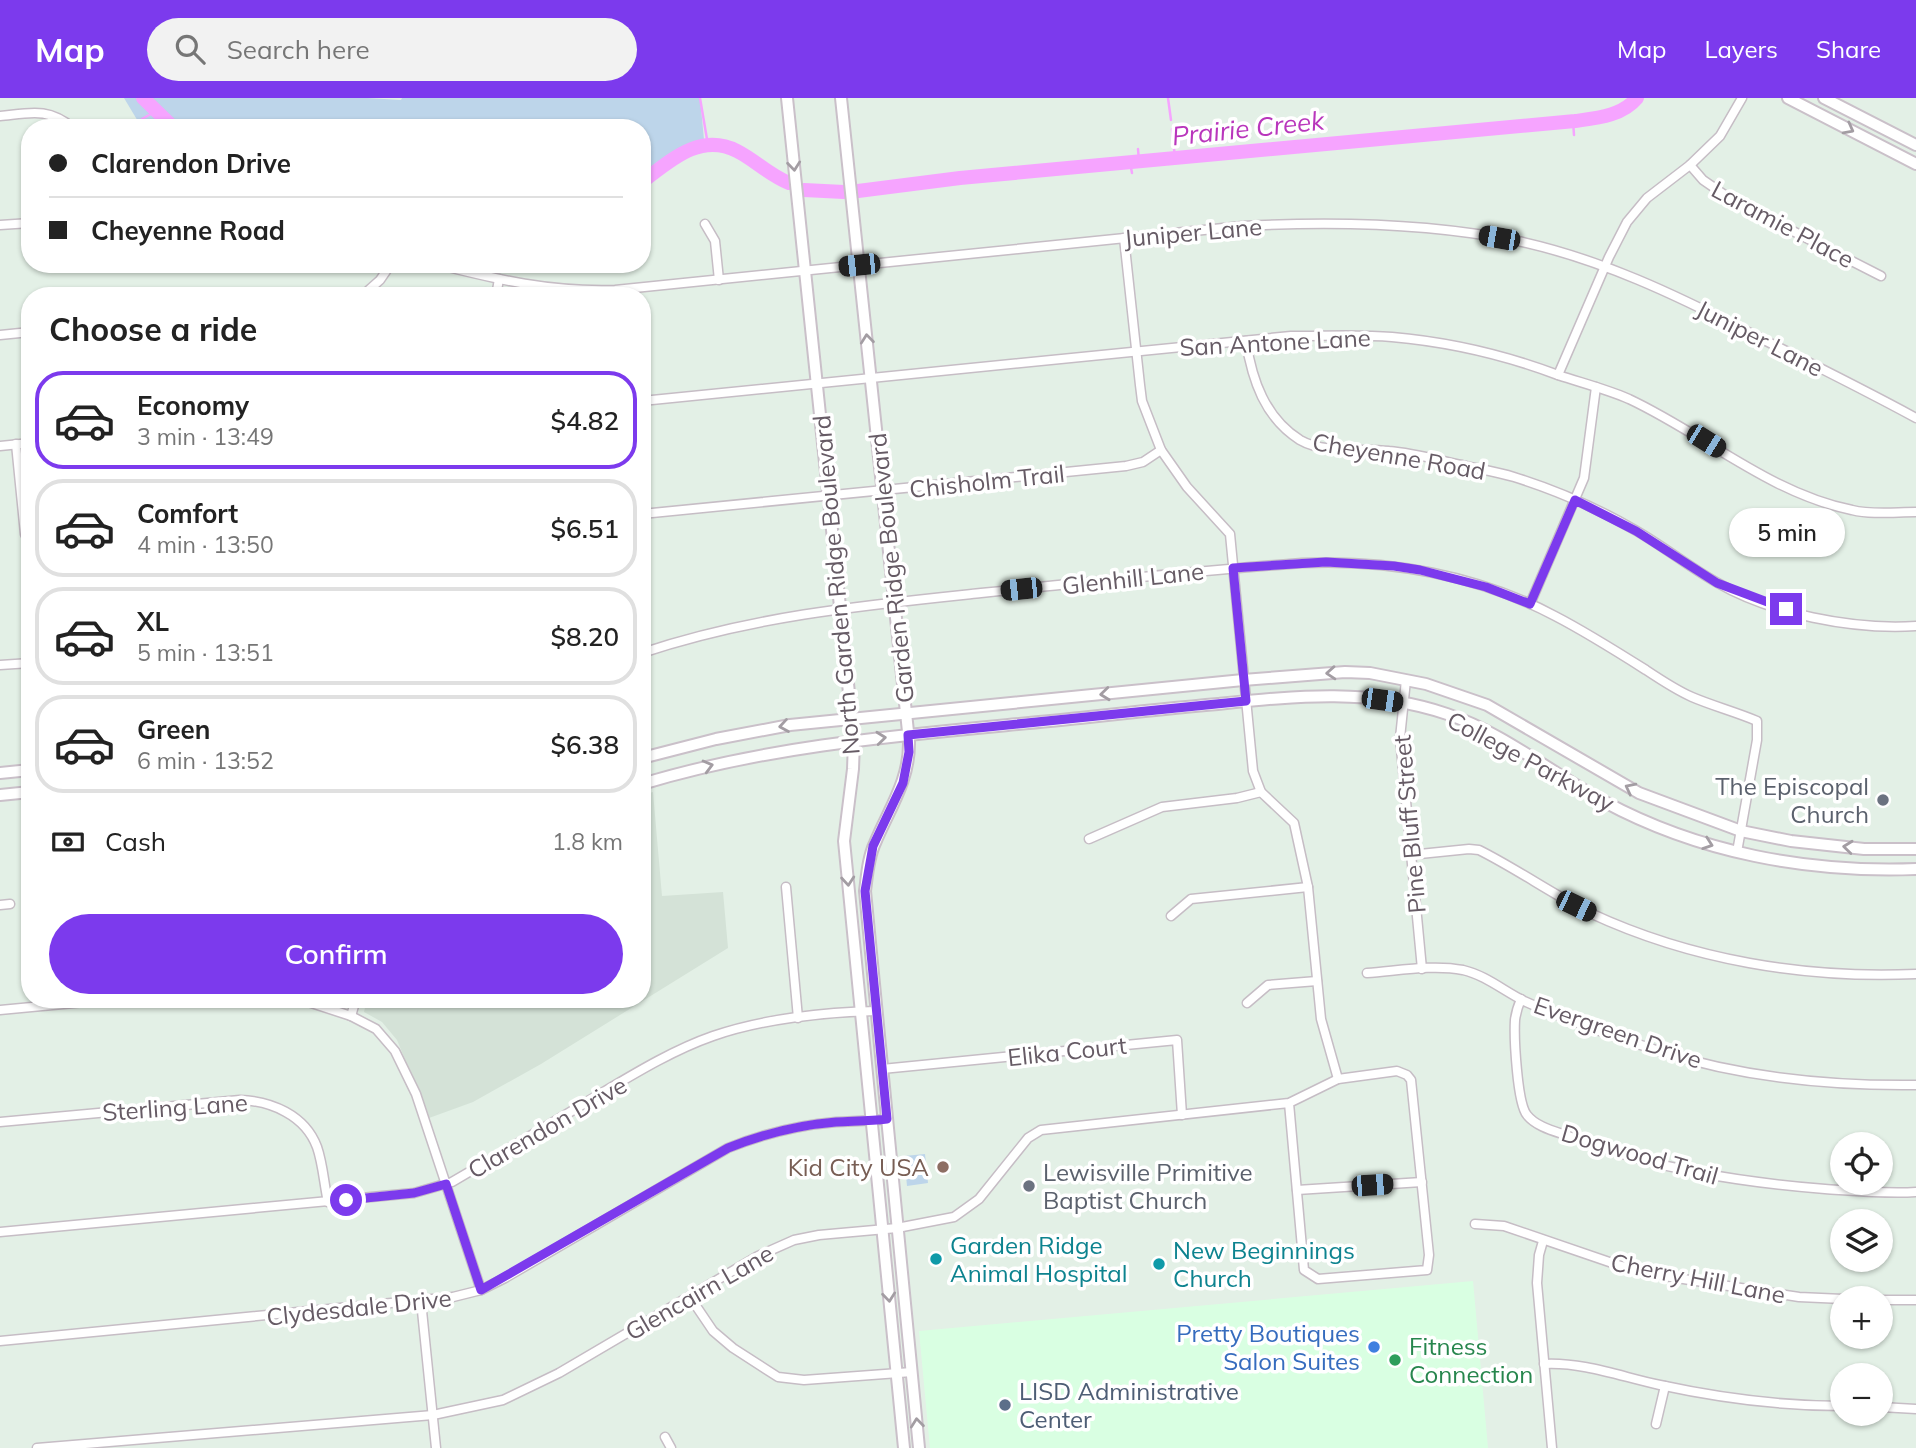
<!DOCTYPE html>
<meta charset="utf-8">
<style>
:root{--surface:#fff;--page:#f2f2f2;--text:#222;--muted:#767676;--line:#e0e0e0;--accent:#7c3aed}
body{margin:0;font-family:Mulish,sans-serif;background:var(--page);color:var(--text);height:100vh;display:flex;flex-direction:column;font-size:26px;white-space:nowrap}
*{box-sizing:border-box;margin:0}
p{font-size:23px;color:var(--muted)}
.icon{flex:none;width:38px;height:38px;fill:none;stroke:currentColor;stroke-width:2;stroke-linecap:round;stroke-linejoin:round}
.map{position:relative;flex:1;overflow:hidden}
.sheet{position:absolute;left:21px;top:189px;width:630px;height:721px;display:flex;flex-direction:column;background:var(--surface);border-radius:28px;box-shadow:0 2px 5px #0004}
.sheet>*{flex:none}
.banner{position:absolute;left:21px;top:21px;width:630px;height:154px;border-radius:28px;box-shadow:0 2px 5px #0004;display:grid;align-content:center;height:154px;padding:0 28px;background:var(--surface)}
.tools{position:absolute;left:1830px;top:1034px;display:grid;gap:14px}
.tools a{display:grid;place-items:center;width:63px;height:63px;border-radius:50%;background:var(--surface);box-shadow:0 2px 5px #0004;font-size:35px}
.end{position:absolute;width:32px;height:32px;margin:-16px;border:9px solid #7c3aed;background:#fff;box-shadow:0 0 0 4px #fff}
.from{border-radius:50%}
.bubble{position:absolute;height:49px;border-radius:24px;background:var(--surface);box-shadow:0 2px 5px #0004;font-size:23px;font-weight:600;line-height:49px;text-align:center}
.car{position:absolute;width:21px;height:42px;margin:-21px -10px;border-radius:9px;box-shadow:0 0 5px 2px #0007;background:linear-gradient(#222 24%,#8ab4d8 0 40%,#222 0 76%,#8ab4d8 0 86%,#222 0)}
.banner b{display:flex;align-items:center;gap:24px;height:66px;font-size:26px}
.banner b+b{border-top:2px solid var(--line)}
.banner i{width:18px;height:18px;background:var(--text)}
ul{padding:0;list-style:none}
li{display:flex;align-items:center;gap:21px;height:98px;margin:0 14px 10px;padding:0 14px;border:4px solid var(--line);border-radius:28px}
li div{flex:1}
li b{display:block;font-size:26px}
li em{font-style:normal;font-weight:600}
li.on{border-color:var(--accent)}
li>.icon{width:63px;height:63px;stroke-width:1.5}
h2{padding:0 28px;font-size:32px;line-height:84px}
.pay{display:flex;align-items:center;gap:18px;height:77px;padding:0 28px;font-size:26px}
.pay p{margin-inline-start:auto}
.cta{display:flex;gap:14px;margin-top:auto;padding:14px 28px}
.cta a{flex:1;height:80px;border-radius:42px;background:var(--accent);color:#fff;font-size:28px;font-weight:600;line-height:80px;text-align:center}
header{display:flex;align-items:center;gap:42px;box-sizing:border-box;height:98px;padding:0 35px;background:var(--accent);color:#fff}
header strong{font-size:33px}
nav{display:flex;gap:38px;margin-inline-start:auto;font-size:24px}
.search{width:490px;height:63px;background:var(--page);display:flex;align-items:center;gap:18px;box-sizing:border-box;padding:0 24px;border-radius:38px;color:var(--muted);font-size:26px}
.map>svg:first-child{display:block}
.commercial{fill:#d9ffe2}
.education{fill:#d4e2d7}
.green{fill:#bdd5ea}
.lines{fill:none;stroke-linecap:round;stroke-linejoin:round}
.stream{stroke:#f6a4ff;stroke-width:2.5}
.river{stroke:#f6a4ff;stroke-width:14}
.street-casing{stroke:#c6bdc5;stroke-width:11}
.secondary-casing{stroke:#cac0c9;stroke-width:14}
.street{stroke:#fff;stroke-width:8}
.secondary{stroke:#fff;stroke-width:10}
.oneway{stroke:#a39da3}
.route{stroke:#7c3aed;stroke-width:9}
.worship-dot{fill:#6b7280;stroke:#fff;stroke-width:2.5}
.education-dot{fill:#8d6e63;stroke:#fff;stroke-width:2.5}
.culture-dot{fill:#0f9aa8;stroke:#fff;stroke-width:2.5}
.shop-dot{fill:#3f7fe0;stroke:#fff;stroke-width:2.5}
.leisure-dot{fill:#2e9e5b;stroke:#fff;stroke-width:2.5}
.service-dot{fill:#5c6f8a;stroke:#fff;stroke-width:2.5}
.labels{text-anchor:middle;dominant-baseline:central;stroke-width:7;stroke-linejoin:round;paint-order:stroke}
.street-label{font-size:24px;fill:#665b65;stroke:#fff}
.worship-label{font-size:24px;fill:#5b616d;stroke:#fff;text-anchor:end}
.education-label{font-size:24px;fill:#785e54;stroke:#fff;text-anchor:end}
.culture-label{font-size:24px;fill:#0d838f;stroke:#fff;text-anchor:start}
.shop-label{font-size:24px;fill:#366cbe;stroke:#fff;text-anchor:end}
.leisure-label{font-size:24px;fill:#27864d;stroke:#fff;text-anchor:start}
.service-label{font-size:24px;fill:#4e5e75;stroke:#fff;text-anchor:start}
.water-label{font-size:26px;font-style:italic;fill:#b936bc;stroke:#fff}
</style>
<header>
<strong>Map</strong>
<div class="search"><svg class="icon" aria-label="search" viewBox="0 0 24 24"><circle cx="10" cy="10" r="6"/><path d="M15 15l6 6"/></svg>Search here</div>
<nav><a>Map</a><a>Layers</a><a>Share</a></nav>
</header>
<div class="map">
<svg width="1916" height="1350" viewBox="0 0 1916 1350">
<rect width="100%" height="100%" fill="#e3f0e6"/>
<path class="commercial" d="M1473 1183 1488 1350H930L919 1233Z"/>
<path class="education" d="M653 694 662 798 723 794 728 850 541 966 473 1004 429 1020 397 942 382 924 364 914 367 901H642V697Z"/>
<g class="green">
<path d="M124 0H367L401 2 402 0H700L705 52 672 62 642 87V30H142Z"/>
<path d="M925 1056 928 1085 907 1088 904 1058Z"/>
</g>
<g class="lines">
<g class="stream">
<path d="M700 0 708 47"/>
<path d="M1168 0 1171 22"/>
<path d="M142 21 156 13"/>
<path d="M1573 23 1574 37"/>
<path d="M1172 31 1175 60"/>
<path d="M1138 51 1139 63"/>
<path d="M1130 64 1132 75"/>
</g>
<g class="river">
<path d="M143 0 174 30"/>
<path d="M642 84C670 63 700 34 737 53 755 62 769 77 789 85"/>
<path d="M804 92 844 94"/>
<path d="M858 93 960 80 1575 23C1597 20 1622 18 1637 0"/>
</g>
<defs>
<g id="street">
<path d="M0 18C30 15 48 9 73 30"/>
<path d="M1690 67 1703 82 1732 102 1881 178"/>
<path d="M705 126 715 143 719 182"/>
<path d="M0 127 30 125"/>
<path d="M1124 140 1140 287 1142 303 1161 352 1187 389 1230 436 1253 673 1261 694 1294 725 1308 789 1321 921 1338 981"/>
<path d="M436 166C499 182 550 194 615 192L1243 128C1335 123 1428 125 1518 143 1601 161 1676 197 1750 235 1806 263 1861 290 1916 320"/>
<path d="M362 198 380 182 391 166"/>
<path d="M496 198 499 181"/>
<path d="M0 237 30 234"/>
<path d="M1246 243C1252 282 1265 320 1300 342 1324 356 1362 350 1389 353 1414 355 1438 362 1462 367 1479 371 1497 374 1514 379 1556 392 1597 410 1635 432 1663 448 1688 468 1716 484 1771 516 1852 532 1916 528"/>
<path d="M1558 277 1609 159 1627 124 1647 100 1690 67 1720 38 1742 0"/>
<path d="M642 303 1291 238C1325 238 1359 236 1392 239 1449 244 1505 257 1558 277 1582 285 1606 291 1629 301 1704 336 1769 395 1852 412 1872 417 1895 414 1916 414"/>
<path d="M16 346 25 436 30 445"/>
<path d="M0 348 30 345"/>
<path d="M642 416 1126 368 1143 364 1161 352"/>
<path d="M1530 506 1584 380 1596 289"/>
<path d="M642 555C752 518 866 507 981 495 1088 484 1195 473 1302 465 1388 461 1478 477 1555 518 1586 534 1616 553 1646 572 1661 582 1676 592 1692 599 1713 608 1736 614 1757 623V642L1737 754"/>
<path d="M0 567 30 565"/>
<path d="M1406 582 1400 640 1422 871"/>
<path d="M1089 741 1162 709 1237 700 1261 694"/>
<path d="M1410 757 1469 751 1479 752C1517 771 1552 796 1590 815 1691 862 1805 881 1916 876"/>
<path d="M786 789 798 920"/>
<path d="M0 807 10 806"/>
<path d="M1171 818 1191 801 1308 789"/>
<path d="M1367 875C1397 873 1433 866 1463 872 1485 877 1504 893 1524 903 1568 923 1613 938 1659 953 1740 979 1831 988 1916 987"/>
<path d="M299 901 351 918 376 931 395 953 416 996 481 1192"/>
<path d="M1521 901C1518 908 1516 914 1515 922 1514 939 1517 1005 1527 1017 1537 1030 1559 1034 1574 1040 1656 1071 1739 1084 1825 1091 1855 1093 1886 1096 1916 1094"/>
<path d="M1247 905 1268 887 1317 883"/>
<path d="M0 912 116 901"/>
<path d="M351 918 356 901"/>
<path d="M882 971 1177 942 1182 1017"/>
<path d="M0 1024 240 1002C271 1003 305 1017 317 1049 323 1066 324 1086 328 1104"/>
<path d="M1297 1092 1422 1084"/>
<path d="M1475 1126 1504 1128 1621 1168 1664 1178 1799 1199 1843 1201"/>
<path d="M0 1134 414 1095 452 1084C498 1057 544 1030 590 1002 629 979 670 953 713 938 762 921 825 914 876 913"/>
<path d="M1543 1143 1539 1157 1537 1185 1552 1350"/>
<path d="M690 1199 713 1233 733 1250 778 1279 804 1282 912 1274"/>
<path d="M1881 1202H1916"/>
<path d="M421 1203 436 1350"/>
<path d="M0 1243 453 1199 481 1192 505 1180 728 1050C763 1036 799 1027 836 1024 853 1023 870 1023 887 1021"/>
<path d="M1544 1266C1584 1264 1622 1279 1660 1287 1720 1300 1782 1308 1843 1308"/>
<path d="M1881 1309 1916 1311"/>
<path d="M1656 1326 1665 1288"/>
<path d="M665 1339 671 1350"/>
<path d="M37 1350 433 1317 503 1302 559 1275 758 1158 794 1142 819 1137 897 1130 954 1119 979 1101 1028 1040 1041 1032 1289 1005 1338 981 1397 973 1407 977 1411 982 1429 1157 1427 1172 1318 1181 1304 1172 1289 1005"/>
</g>
<g id="secondary">
<path d="M787 0 854 643 853 671 844 743 904 1350"/>
<path d="M841 0 909 643C910 682 889 711 875 745 868 760 867 778 865 793L919 1350"/>
<path d="M1788 0 1916 66"/>
<path d="M1824 0 1916 47"/>
<path d="M642 660 716 641 790 627 1243 582 1345 574 1370 575 1426 586 1487 607 1639 695 1741 733 1791 743 1864 751H1916"/>
<path d="M0 675 30 672"/>
<path d="M642 686C784 643 933 635 1080 620 1126 615 1172 610 1218 606 1296 598 1371 590 1447 616 1504 635 1551 675 1603 703 1699 755 1808 775 1916 771"/>
<path d="M0 697 30 694"/>
</g>
</defs>
<use href="#street" class="street-casing"/>
<use href="#secondary" class="secondary-casing"/>
<use href="#street" class="street"/>
<use href="#secondary" class="secondary"/>
</g>
<defs><path id="oneway-chevron" d="M-2-3.5L2.5 0L-2 3.5" fill="none" stroke-width="1.6" stroke-linecap="round" stroke-linejoin="round" transform="scale(1.75)"/></defs>
<g class="oneway">
<use href="#oneway-chevron" transform="translate(1849 31) rotate(28)"/>
<use href="#oneway-chevron" transform="translate(794 68) rotate(84)"/>
<use href="#oneway-chevron" transform="translate(867 241) rotate(-96)"/>
<use href="#oneway-chevron" transform="translate(1331 575) rotate(176)"/>
<use href="#oneway-chevron" transform="translate(1105 596) rotate(174)"/>
<use href="#oneway-chevron" transform="translate(784 628) rotate(171)"/>
<use href="#oneway-chevron" transform="translate(881 640) rotate(-6)"/>
<use href="#oneway-chevron" transform="translate(708 668) rotate(-15)"/>
<use href="#oneway-chevron" transform="translate(1630 690) rotate(-153)"/>
<use href="#oneway-chevron" transform="translate(1708 746) rotate(19)"/>
<use href="#oneway-chevron" transform="translate(1848 749) rotate(-174)"/>
<use href="#oneway-chevron" transform="translate(848 783) rotate(85)"/>
<use href="#oneway-chevron" transform="translate(889 1199) rotate(84)"/>
<use href="#oneway-chevron" transform="translate(917 1325) rotate(-96)"/>
</g>
<g class="lines">
<path class="route" d="M346 1102 414 1095 446 1086 481 1192 728 1050C763 1036 799 1027 836 1024 853 1023 870 1023 887 1021L865 793 873 748 903 685 909 654 908 637 1246 603 1233 470 1326 464 1394 468 1420 472 1486 489 1530 506 1575 402 1636 433 1717 485 1786 511"/>
</g>
<g class="worship-dot">
<circle cx="1883" cy="702" r="7"/>
<circle cx="1029" cy="1088" r="7"/>
</g>
<circle class="education-dot" cx="943" cy="1069" r="7"/>
<g class="culture-dot">
<circle cx="936" cy="1161" r="7"/>
<circle cx="1159" cy="1166" r="7"/>
</g>
<circle class="shop-dot" cx="1374" cy="1249" r="7"/>
<circle class="leisure-dot" cx="1395" cy="1262" r="7"/>
<circle class="service-dot" cx="1005" cy="1307" r="7"/>
<g class="labels">
<g class="street-label">
<text transform="translate(1783 126) rotate(28)">Laramie Place</text>
<text transform="translate(1193 134) rotate(-5)">Juniper Lane</text>
<text transform="translate(1760 240) rotate(27)">Juniper Lane</text>
<text transform="translate(1275 244) rotate(-3)">San Antone Lane</text>
<text transform="translate(1399 358) rotate(10)">Cheyenne Road</text>
<text transform="translate(987 383) rotate(-6)">Chisholm Trail</text>
<text transform="translate(891 470) rotate(-96)">Garden Ridge Boulevard</text>
<text transform="translate(1133 480) rotate(-6)">Glenhill Lane</text>
<text transform="translate(836 487) rotate(-95)">North Garden Ridge Boulevard</text>
<text transform="translate(1531 663) rotate(28)">College Parkway</text>
<text transform="translate(1409 726) rotate(-95)">Pine Bluff Street</text>
<text transform="translate(1618 934) rotate(19)">Evergreen Drive</text>
<text transform="translate(1067 953) rotate(-6)">Elika Court</text>
<text transform="translate(175 1009) rotate(-4)">Sterling Lane</text>
<text transform="translate(547 1029) rotate(-30)">Clarendon Drive</text>
<text transform="translate(1640 1056) rotate(16)">Dogwood Trail</text>
<text transform="translate(1698 1180) rotate(11)">Cherry Hill Lane</text>
<text transform="translate(699 1194) rotate(-30)">Glencairn Lane</text>
<text transform="translate(359 1209) rotate(-6)">Clydesdale Drive</text>
</g>
<g class="worship-label">
<text x="1869" y="688">The Episcopal<tspan x="1869" dy="28">Church</tspan></text>
<text x="1043" y="1074" text-anchor="start">Lewisville Primitive<tspan x="1043" dy="28">Baptist Church</tspan></text>
</g>
<g class="education-label">
<text x="929" y="1069">Kid City USA</text>
</g>
<g class="culture-label">
<text x="950" y="1147">Garden Ridge<tspan x="950" dy="28">Animal Hospital</tspan></text>
<text x="1173" y="1152">New Beginnings<tspan x="1173" dy="28">Church</tspan></text>
</g>
<g class="shop-label">
<text x="1360" y="1235">Pretty Boutiques<tspan x="1360" dy="28">Salon Suites</tspan></text>
</g>
<g class="leisure-label">
<text x="1409" y="1248">Fitness<tspan x="1409" dy="28">Connection</tspan></text>
</g>
<g class="service-label">
<text x="1019" y="1293">LISD Administrative<tspan x="1019" dy="28">Center</tspan></text>
</g>
<g class="water-label">
<text transform="translate(1248 30) rotate(-6)">Prairie Creek</text>
</g>
</g>
</svg>
<div class="tools">
<a><svg class="icon" aria-label="locate" viewBox="0 0 24 24"><circle cx="12" cy="12" r="6"/><path d="M12 2v4M12 18v4M2 12h4M18 12h4"/></svg></a>
<a><svg class="icon" aria-label="layers" viewBox="0 0 24 24"><path d="M12 4l9 5-9 5-9-5zM3 14l9 5 9-5"/></svg></a>
<a>+</a>
<a>−</a>
</div>
<i class="end from" style="left:346px;top:1102px"></i>
<i class="end" style="left:1786px;top:511px"></i>
<div class="bubble" style="left:1729px;top:410px;width:116px">5 min</div>
<i class="car" style="left:1499px;top:140px;rotate:280deg"></i>
<i class="car" style="left:859px;top:167px;rotate:264deg"></i>
<i class="car" style="left:1706px;top:343px;rotate:122deg"></i>
<i class="car" style="left:1021px;top:491px;rotate:264deg"></i>
<i class="car" style="left:1382px;top:602px;rotate:98deg"></i>
<i class="car" style="left:1576px;top:808px;rotate:116deg"></i>
<i class="car" style="left:1372px;top:1087px;rotate:86deg"></i>
<div class="banner">
<b><i class="from"></i>Clarendon Drive</b>
<b><i></i>Cheyenne Road</b>
</div>
<section class="sheet">
<h2>Choose a ride</h2>
<ul>
<li class="on"><svg class="icon" aria-label="car" viewBox="0 0 24 24"><path d="M5 17H2v-5l4-1 3-4h7l3 4 3 1v5h-3M9 17h6M6 11h13"/><circle cx="7" cy="17" r="2"/><circle cx="17" cy="17" r="2"/></svg><div><b>Economy</b><p>3 min · 13:49</p></div><em>$4.82</em></li>
<li><svg class="icon" aria-label="car" viewBox="0 0 24 24"><path d="M5 17H2v-5l4-1 3-4h7l3 4 3 1v5h-3M9 17h6M6 11h13"/><circle cx="7" cy="17" r="2"/><circle cx="17" cy="17" r="2"/></svg><div><b>Comfort</b><p>4 min · 13:50</p></div><em>$6.51</em></li>
<li><svg class="icon" aria-label="car" viewBox="0 0 24 24"><path d="M5 17H2v-5l4-1 3-4h7l3 4 3 1v5h-3M9 17h6M6 11h13"/><circle cx="7" cy="17" r="2"/><circle cx="17" cy="17" r="2"/></svg><div><b>XL</b><p>5 min · 13:51</p></div><em>$8.20</em></li>
<li><svg class="icon" aria-label="car" viewBox="0 0 24 24"><path d="M5 17H2v-5l4-1 3-4h7l3 4 3 1v5h-3M9 17h6M6 11h13"/><circle cx="7" cy="17" r="2"/><circle cx="17" cy="17" r="2"/></svg><div><b>Green</b><p>6 min · 13:52</p></div><em>$6.38</em></li>
</ul>
<div class="pay"><svg class="icon" aria-label="cash" viewBox="0 0 24 24"><path d="M3 7h18v10H3z"/><circle cx="12" cy="12" r="2"/></svg>Cash<p>1.8 km</p></div>
<div class="cta"><a>Confirm</a></div>
</section>
</div>
